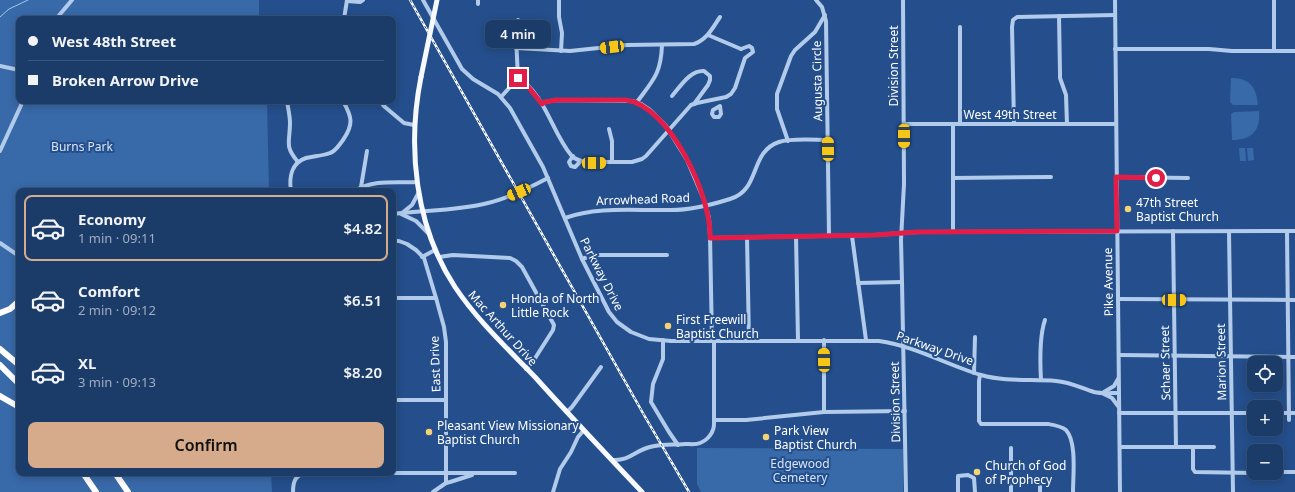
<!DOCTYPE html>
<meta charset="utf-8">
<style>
:root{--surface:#1b3b69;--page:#24426f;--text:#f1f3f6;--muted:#a0adc0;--line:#39557d;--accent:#d6ab8b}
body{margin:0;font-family:"Noto Sans",sans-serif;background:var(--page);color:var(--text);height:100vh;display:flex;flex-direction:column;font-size:15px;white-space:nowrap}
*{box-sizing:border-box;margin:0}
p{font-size:13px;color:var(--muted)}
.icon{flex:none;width:22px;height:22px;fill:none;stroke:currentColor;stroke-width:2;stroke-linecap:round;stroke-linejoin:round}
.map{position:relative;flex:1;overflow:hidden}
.sheet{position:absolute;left:16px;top:188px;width:380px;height:288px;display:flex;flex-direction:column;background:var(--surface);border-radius:8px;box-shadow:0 2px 10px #0003,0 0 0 1px var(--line)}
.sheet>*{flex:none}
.hud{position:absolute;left:16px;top:16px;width:380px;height:88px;border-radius:8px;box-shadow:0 2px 10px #0003,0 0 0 1px var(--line);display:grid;align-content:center;height:88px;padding:0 12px;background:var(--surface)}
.fabs{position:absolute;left:1247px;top:356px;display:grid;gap:8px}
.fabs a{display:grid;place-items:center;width:36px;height:36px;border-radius:8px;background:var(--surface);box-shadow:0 2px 10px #0003,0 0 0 1px var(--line);font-size:20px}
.end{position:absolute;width:18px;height:18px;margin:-9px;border:5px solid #e11d48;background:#fff;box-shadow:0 0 0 2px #fff}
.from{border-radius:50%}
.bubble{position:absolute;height:28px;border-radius:8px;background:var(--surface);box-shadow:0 2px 10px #0003,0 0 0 1px var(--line);font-size:13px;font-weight:600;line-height:28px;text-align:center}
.car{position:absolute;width:12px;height:24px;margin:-12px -6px;border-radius:5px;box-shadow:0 0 3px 1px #0007;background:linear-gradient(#f5c518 24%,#345 0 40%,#f5c518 0 76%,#345 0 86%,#f5c518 0)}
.hud b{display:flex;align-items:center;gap:14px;height:38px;font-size:15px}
.hud b+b{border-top:1px solid var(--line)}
.hud i{width:10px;height:10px;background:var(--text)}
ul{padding:7px 0 0;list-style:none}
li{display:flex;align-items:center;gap:12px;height:66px;margin:0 8px 6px;padding:0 4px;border:2px solid transparent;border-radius:8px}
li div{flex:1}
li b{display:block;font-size:15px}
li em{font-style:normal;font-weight:600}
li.selected{border-color:var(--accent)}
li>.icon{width:36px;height:36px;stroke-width:1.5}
.action{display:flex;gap:8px;margin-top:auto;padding:8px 12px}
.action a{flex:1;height:46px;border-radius:8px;background:var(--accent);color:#111;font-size:16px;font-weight:600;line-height:46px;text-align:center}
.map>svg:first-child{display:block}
.green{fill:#3869a9}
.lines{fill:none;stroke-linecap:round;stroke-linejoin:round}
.stream{stroke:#a6c5ec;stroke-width:1}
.minor{stroke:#b2cbeb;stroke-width:4}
.major{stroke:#f6f9fe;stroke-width:5}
.highway{stroke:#fff;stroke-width:6}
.rail-casing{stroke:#fff;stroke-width:2.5}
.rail{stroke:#244f8c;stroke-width:1;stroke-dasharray:3;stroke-linecap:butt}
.major-bridge{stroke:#f6f9fe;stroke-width:5}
.route{stroke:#e11d48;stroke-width:5}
.poi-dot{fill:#f5d375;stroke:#244f8c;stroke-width:1.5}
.labels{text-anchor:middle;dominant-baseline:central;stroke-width:4;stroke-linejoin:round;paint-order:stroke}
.street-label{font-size:12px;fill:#fff;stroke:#244f8c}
.park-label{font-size:12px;fill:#d7e5f8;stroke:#244f8c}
.poi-label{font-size:12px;fill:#fff;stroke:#244f8c;text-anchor:start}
</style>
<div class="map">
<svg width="1295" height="492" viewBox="0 0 1295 492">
<rect width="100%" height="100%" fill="#244f8c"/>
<g class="green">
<path d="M0 0H259V19H19V101H267L269 191H19V473H271L272 492H0Z"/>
<path d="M1231 78C1250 78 1256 87 1258 105H1233L1230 102Z"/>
<path d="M1259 111C1261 131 1251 140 1232 140L1231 114 1234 112Z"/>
<path d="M1239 148H1245L1246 161H1240Z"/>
<path d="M1247 148H1253L1254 160 1248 161Z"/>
<path d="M697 448 903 449V492H701L697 484Z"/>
</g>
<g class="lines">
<path class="stream" d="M0 17 9 9 28 0"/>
<g class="minor">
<path d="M423 0 462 69 473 79 498 94 510 108 543 167 582 259 609 312 617 322 631 332 649 339 671 341H879C915 346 947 365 981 375 1006 382 1031 379 1056 381 1070 382 1081 388 1094 392 1102 394 1111 393 1119 393"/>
<path d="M478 0V4"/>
<path d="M559 0V17L562 33 561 51"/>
<path d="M816 0 822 7 826 21 829 236"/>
<path d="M903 0 904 184 901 240 902 282 906 492"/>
<path d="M1115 0 1120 492"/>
<path d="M1274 0V50"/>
<path d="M347 1 360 2 363 0"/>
<path d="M1059 16 1060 73V78L1066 95 1067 124"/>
<path d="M56 19 72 0"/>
<path d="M344 19 347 0"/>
<path d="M708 35 741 49"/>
<path d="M516 48 570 51 627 45 694 44C707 40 713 27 720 17"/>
<path d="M1115 49H1209L1232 51H1295"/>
<path d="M0 66 19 70"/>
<path d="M518 78C545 94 552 132 571 155 575 160 581 161 587 162H632L642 159 646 156 691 105 697 103 726 97 731 94 735 88 745 58 753 52 752 48 749 46 741 49"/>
<path d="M672 96C680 87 690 70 704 71L710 76V80L708 85 694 104"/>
<path d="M501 97 518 78 516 37 518 20"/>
<path d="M287 101C288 108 290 116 290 123 290 142 284 146 298 162"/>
<path d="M384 101 383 105 385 107 404 123 414 125"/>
<path d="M637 102C653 80 661 74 662 45"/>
<path d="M542 104 545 102 556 100 632 101 641 104 650 110 666 126 687 160 704 200 709 218 710 235 712 341"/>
<path d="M720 106 721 114 719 117H714L712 114 713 110Z"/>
<path d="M904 124H1116"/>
<path d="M953 124V232"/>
<path d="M960 124V27"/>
<path d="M1014 124 1012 27 1013 20 1017 17 1115 15"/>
<path d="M609 129 612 141V162"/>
<path d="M788 141 777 109V94L791 56 795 50 815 32 825 15"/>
<path d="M0 151 23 101"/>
<path d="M573 156 569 162 571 166 575 167 581 161"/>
<path d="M1117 177 1188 178"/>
<path d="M953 178 1051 177"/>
<path d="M361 187 367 151"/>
<path d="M291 191C289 178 291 163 306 158 314 156 322 156 330 153 336 151 339 145 343 140 354 124 352 117 343 101"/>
<path d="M355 191C373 179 397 183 417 182"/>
<path d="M402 213 412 205 419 192"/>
<path d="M393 214C425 210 457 211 488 203 509 198 529 188 548 178"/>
<path d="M401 214 416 221 429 234"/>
<path d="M565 218C598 206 636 211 671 210 690 210 711 205 730 199 761 190 749 152 779 142 791 138 815 140 828 140"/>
<path d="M1173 231 1176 447"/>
<path d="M1287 231 1289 420"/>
<path d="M1229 232 1233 492"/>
<path d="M796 236 798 340"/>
<path d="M852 236 866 340"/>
<path d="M747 237 749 341"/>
<path d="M710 238 875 235 917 232 1295 231"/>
<path d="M393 241H399L407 244 416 250 424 258 436 298 444 327 446 342V483"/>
<path d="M0 243 19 256"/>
<path d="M422 257 435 250"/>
<path d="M439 257 453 255 510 258 516 261 522 267 554 325 553 330 532 363 526 369"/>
<path d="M582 259 593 255H667"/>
<path d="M858 283 902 282"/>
<path d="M393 298H436"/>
<path d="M1119 299 1295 300"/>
<path d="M663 340V359L653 384 651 402 669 432 678 445"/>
<path d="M824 340V412"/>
<path d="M1119 355 1295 357"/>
<path d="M974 373 975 337"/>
<path d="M980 375 979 381V421L981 424H1048C1054 425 1061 426 1066 430 1077 442 1073 476 1073 492"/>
<path d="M1041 380C1040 362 1039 337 1045 320"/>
<path d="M1104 392 1114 386 1118 379"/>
<path d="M1102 393 1112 398 1118 406"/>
<path d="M393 400H446"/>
<path d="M567 412 572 407 601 367"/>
<path d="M1119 413H1254"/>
<path d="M1276 413H1295"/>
<path d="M714 420H746L824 412 905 411"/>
<path d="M1120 447H1214"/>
<path d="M1193 447V469L1195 472 1254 473"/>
<path d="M1011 448V492"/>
<path d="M613 460C630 461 634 451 650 447 662 444 673 445 685 444 690 444 696 445 700 443 708 440 714 432 714 424V341"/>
<path d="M1276 472H1295"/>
<path d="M1040 483V492"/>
<path d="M293 492C293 482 295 475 306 473H515"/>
<path d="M433 492 446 483 450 482 472 475"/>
<path d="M553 492 560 469 571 452 578 437 584 430"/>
<path d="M958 492V476L968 475 974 478 975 492"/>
</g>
<path class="major" d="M421 77C407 147 415 226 455 287 477 320 507 348 535 377 570 416 606 454 642 492"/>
<g class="highway">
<path d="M0 313 10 309 19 301"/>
<path d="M0 349 19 365"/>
<path d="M0 365 19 384"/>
<path d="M0 396 19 407"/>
<path d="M83 473 96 492"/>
<path d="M115 473 128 492"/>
</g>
<defs>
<path id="rail" d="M410 0 644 415 689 492"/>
</defs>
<use href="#rail" class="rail-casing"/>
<use href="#rail" class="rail"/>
<path class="major-bridge" d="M421 77 437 0"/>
</g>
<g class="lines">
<path class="route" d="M518 78 525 83 542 104 545 102 556 100H626C670 106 712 197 710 238L875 235 917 232 1117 231 1116 177 1156 178"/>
</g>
<g class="poi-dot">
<circle cx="1128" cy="209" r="4"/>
<circle cx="503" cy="305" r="4"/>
<circle cx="668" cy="326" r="4"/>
<circle cx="429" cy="432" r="4"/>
<circle cx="766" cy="437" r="4"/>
<circle cx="977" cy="472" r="4"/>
</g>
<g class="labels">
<g class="street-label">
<text transform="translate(893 66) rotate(-90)">Division Street</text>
<text transform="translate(817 81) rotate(-91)">Augusta Circle</text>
<text x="1010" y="114">West 49th Street</text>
<text transform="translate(643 199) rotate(-2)">Arrowhead Road</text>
<text transform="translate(602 274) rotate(63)">Parkway Drive</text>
<text transform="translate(1108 282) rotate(-91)">Pike Avenue</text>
<text transform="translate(503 328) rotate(48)">Mac Arthur Drive</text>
<text transform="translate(935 348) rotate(19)">Parkway Drive</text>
<text transform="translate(1221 362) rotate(-91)">Marion Street</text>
<text transform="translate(1165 363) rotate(-91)">Schaer Street</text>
<text transform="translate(435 364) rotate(-92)">East Drive</text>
<text transform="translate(895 402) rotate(-91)">Division Street</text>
</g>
<g class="park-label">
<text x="82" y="146">Burns Park</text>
<text x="800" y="463">Edgewood<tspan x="800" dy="14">Cemetery</tspan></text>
</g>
<g class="poi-label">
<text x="1136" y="202">47th Street<tspan x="1136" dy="14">Baptist Church</tspan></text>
<text x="511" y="298">Honda of North<tspan x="511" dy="14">Little Rock</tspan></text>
<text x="676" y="319">First Freewill<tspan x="676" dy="14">Baptist Church</tspan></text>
<text x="437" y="425">Pleasant View Missionary<tspan x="437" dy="14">Baptist Church</tspan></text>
<text x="774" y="430">Park View<tspan x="774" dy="14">Baptist Church</tspan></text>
<text x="985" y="465">Church of God<tspan x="985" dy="14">of Prophecy</tspan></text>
</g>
</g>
</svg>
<div class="fabs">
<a><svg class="icon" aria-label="locate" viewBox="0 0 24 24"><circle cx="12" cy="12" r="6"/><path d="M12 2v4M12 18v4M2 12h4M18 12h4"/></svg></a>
<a>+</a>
<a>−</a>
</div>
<i class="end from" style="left:1156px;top:178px"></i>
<i class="end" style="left:518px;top:78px"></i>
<div class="bubble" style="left:485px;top:20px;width:66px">4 min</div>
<i class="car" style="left:612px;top:47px;rotate:263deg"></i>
<i class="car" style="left:904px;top:136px;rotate:180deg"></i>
<i class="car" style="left:828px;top:149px;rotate:359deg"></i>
<i class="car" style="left:594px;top:163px;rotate:89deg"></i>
<i class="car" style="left:519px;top:192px;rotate:247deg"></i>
<i class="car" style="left:1174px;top:300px;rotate:90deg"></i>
<i class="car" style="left:824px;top:360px;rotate:359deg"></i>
<div class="hud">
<b><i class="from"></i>West 48th Street</b>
<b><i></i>Broken Arrow Drive</b>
</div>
<section class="sheet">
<ul>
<li class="selected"><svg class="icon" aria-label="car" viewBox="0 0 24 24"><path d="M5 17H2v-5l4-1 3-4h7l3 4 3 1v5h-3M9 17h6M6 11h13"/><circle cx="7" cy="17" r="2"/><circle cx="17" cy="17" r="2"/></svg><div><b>Economy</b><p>1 min · 09:11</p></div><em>$4.82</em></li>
<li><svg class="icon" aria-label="car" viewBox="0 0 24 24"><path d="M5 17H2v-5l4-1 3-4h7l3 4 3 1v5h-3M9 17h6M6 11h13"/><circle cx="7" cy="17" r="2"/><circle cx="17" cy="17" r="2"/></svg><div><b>Comfort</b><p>2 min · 09:12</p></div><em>$6.51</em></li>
<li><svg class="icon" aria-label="car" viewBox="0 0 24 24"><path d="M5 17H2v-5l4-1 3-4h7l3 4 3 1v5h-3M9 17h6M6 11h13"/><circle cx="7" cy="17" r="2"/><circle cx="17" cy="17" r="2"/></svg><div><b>XL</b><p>3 min · 09:13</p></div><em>$8.20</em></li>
</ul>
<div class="action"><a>Confirm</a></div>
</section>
</div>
